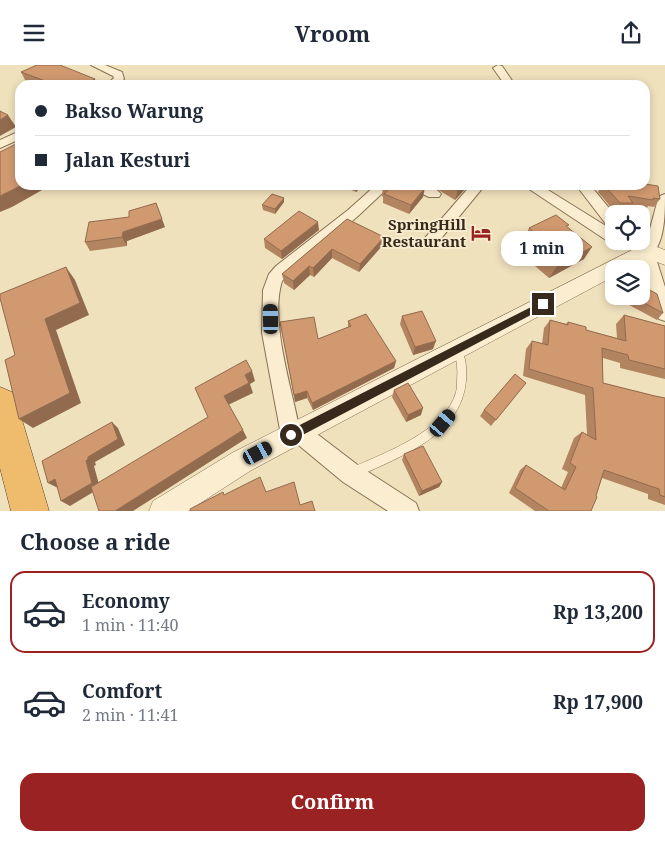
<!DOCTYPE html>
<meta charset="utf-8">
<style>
:root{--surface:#fff;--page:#f2f2f3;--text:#1f2937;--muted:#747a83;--line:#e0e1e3;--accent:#9b2222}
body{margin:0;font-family:"Noto Serif",serif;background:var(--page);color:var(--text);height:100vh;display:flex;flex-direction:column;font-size:19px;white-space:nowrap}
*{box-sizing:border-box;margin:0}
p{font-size:16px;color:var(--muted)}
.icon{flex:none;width:28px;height:28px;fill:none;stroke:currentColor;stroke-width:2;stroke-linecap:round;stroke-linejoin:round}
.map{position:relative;height:446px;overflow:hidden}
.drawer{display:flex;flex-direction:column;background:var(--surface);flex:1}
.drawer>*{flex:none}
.top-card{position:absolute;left:15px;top:15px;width:635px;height:110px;border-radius:15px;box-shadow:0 2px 8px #0003;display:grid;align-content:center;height:110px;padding:0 20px;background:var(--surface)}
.fabs{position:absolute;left:605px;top:140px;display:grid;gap:10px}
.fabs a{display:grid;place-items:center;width:45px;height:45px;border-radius:10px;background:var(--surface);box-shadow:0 2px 8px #0003;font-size:25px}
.end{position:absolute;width:22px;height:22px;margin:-11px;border:6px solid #37291b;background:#fff;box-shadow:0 0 0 2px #fff}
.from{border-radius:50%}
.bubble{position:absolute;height:35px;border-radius:15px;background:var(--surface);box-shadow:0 2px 8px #0003;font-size:16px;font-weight:700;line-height:35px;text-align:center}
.car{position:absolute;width:15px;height:30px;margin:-15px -8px;border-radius:6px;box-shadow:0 0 4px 1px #0007;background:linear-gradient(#222 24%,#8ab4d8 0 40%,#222 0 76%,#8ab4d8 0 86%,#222 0)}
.top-card b{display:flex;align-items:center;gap:18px;height:48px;font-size:19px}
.top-card b+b{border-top:1px solid var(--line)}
.top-card i{width:12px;height:12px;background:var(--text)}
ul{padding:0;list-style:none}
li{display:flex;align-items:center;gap:15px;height:82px;margin:0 10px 8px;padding:0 10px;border:2px solid transparent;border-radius:15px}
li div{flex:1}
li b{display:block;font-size:19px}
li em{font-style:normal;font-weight:700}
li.active{border-color:var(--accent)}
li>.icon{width:45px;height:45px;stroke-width:1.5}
h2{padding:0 20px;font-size:22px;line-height:60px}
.button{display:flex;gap:10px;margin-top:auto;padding:10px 20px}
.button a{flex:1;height:58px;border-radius:15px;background:var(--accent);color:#fff;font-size:20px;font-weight:700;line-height:58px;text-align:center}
header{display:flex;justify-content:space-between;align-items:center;height:65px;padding:0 20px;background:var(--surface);font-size:22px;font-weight:700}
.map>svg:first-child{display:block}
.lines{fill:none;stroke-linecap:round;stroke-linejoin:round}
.service-casing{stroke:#897155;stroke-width:1}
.minor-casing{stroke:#897155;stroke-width:2}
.tertiary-casing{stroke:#897155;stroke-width:1}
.trunk-casing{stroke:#563f2a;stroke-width:1}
.service{fill:#fbeed0;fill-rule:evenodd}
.minor{fill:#fbeed0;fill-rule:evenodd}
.tertiary{fill:#fbeed0;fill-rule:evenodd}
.trunk{fill:#eebc6c;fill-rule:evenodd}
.wall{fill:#b38460}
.shaded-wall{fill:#926b4e}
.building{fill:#d09970;stroke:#926b4e}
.route{fill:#37291b}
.labels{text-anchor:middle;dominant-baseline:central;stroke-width:4;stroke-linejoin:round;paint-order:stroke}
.poi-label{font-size:15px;font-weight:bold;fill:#37291b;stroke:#f7ebcd;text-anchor:end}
</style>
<header><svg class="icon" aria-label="menu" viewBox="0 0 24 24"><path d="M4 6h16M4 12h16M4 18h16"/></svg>Vroom<svg class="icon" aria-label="share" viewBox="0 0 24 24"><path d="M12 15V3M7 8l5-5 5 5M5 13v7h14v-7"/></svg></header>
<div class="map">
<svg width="665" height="446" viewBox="0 0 665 446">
<rect width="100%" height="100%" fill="#f0e1bd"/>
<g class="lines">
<defs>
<path id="service" d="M458 281 461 282C466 294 467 304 466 316 461 371 401 391 359 411L355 412 351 411 350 407 351 403C384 388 446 366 456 327 457 324 457 319 457 316 458 305 457 295 454 285L455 282Z"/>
<g id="minor">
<path d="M91 0H105L122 7 124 14 118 20H106L114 13 113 11Z"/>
<path d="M498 0 502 1 515 20H505L493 3Z"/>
<path d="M20 66V74L0 83V75Z"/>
<path d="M376 120H391L358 151 282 216C270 254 290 317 298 357L304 359 359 401 416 438 419 446H388L343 417 296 378 291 380 284 377 281 370 262 268 263 225 269 209 276 201 348 145Z"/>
<path d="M407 120C419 120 433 119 441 129L439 132H429L409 123Z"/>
<path d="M471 120H485L434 182 429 183 424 182 422 178 424 174Z"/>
<path d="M523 120H540L614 166V176L619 177 614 178 609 177Z"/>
<path d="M576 120H590L614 149V164L609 163Z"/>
<path d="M665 129C665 148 665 173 654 187L665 222V256L659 254 657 249 639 188 626 176 647 175 658 134 660 131Z"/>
</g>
<path id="tertiary" d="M646 178 665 185V200L647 193 627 204H614V211L250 406 188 446H149L153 436 232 388Z"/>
<path id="trunk" d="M0 322 12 327 17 338 49 446H11L0 403Z"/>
</defs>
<use href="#service" class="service-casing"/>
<use href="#minor" class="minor-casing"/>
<use href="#tertiary" class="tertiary-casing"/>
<use href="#trunk" class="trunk-casing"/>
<use href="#service" class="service"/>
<use href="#minor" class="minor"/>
<use href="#tertiary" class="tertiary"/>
<use href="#trunk" class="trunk"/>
</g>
<g class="wall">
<path d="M21 7 95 14 97 20H35L37 19 25 15Z"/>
<path d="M341 120H374L367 125 361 122 356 127Z"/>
<path d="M430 120H469L455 135Z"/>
<path d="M602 120H645L660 134 654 142 648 141 647 143 632 140 627 147 614 146 598 127Z"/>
<path d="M383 122 423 132 409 149 383 138V132L382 131Z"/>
<path d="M284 137 275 149 263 145 262 140Z"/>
<path d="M347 154 384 172 382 181 359 207 332 193 314 212 310 210 294 225 284 218 282 209Z"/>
<path d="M165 162 127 176V181L90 186 85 177Z"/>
<path d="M568 162 584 194 549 213 535 201 540 191 523 176 529 163Z"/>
<path d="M319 165 282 194 265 183 264 174Z"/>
<path d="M614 218V231H641L663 248 657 255 607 228Z"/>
<path d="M624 250 665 261V314L620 303V298L603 293V318L655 331 665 333V440L648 434V429L602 413 591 446H535L509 428 520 405 526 400 561 423 568 407 562 404 574 373 582 367 587 370 585 330 523 311 526 284 532 276 542 279 544 263 550 255 566 259 568 257 586 265 617 273 616 259Z"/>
<path d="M402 251 433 284 413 290 400 259Z"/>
<path d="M348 256 396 296 394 303 313 345 307 333 295 337 280 257 318 274 348 262Z"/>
<path d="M526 318 491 361 480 351 484 345Z"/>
<path d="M394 325 421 350 406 357 392 332Z"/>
<path d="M404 389 442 417 439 422 419 431 402 395Z"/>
</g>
<g class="shaded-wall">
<path d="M95 14 97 20H83Z"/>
<path d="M8 50 16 62 0 71V55Z"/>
<path d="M22 120H51L12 142 0 147V131Z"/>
<path d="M356 120H361V122L356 127Z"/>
<path d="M368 120H374L367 125Z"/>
<path d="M463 120H469L455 135 458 126Z"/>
<path d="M425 123 423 132 409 149 411 140Z"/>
<path d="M284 133V137L275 149V144Z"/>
<path d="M156 138 165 162 127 176V181L122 172 123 167Z"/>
<path d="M318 157 319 165 282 194 281 186Z"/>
<path d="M384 172 382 181 359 207 360 199Z"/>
<path d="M592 182 584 194 549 213 557 201Z"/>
<path d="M332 184V193L314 212 313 203Z"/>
<path d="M309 201 310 210 294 225 293 216Z"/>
<path d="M66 202 75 215 89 250 56 265 81 338 33 363 19 354 45 254Z"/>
<path d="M436 276 433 284 413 290 415 282Z"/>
<path d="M396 296 394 303 313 345 312 338Z"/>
<path d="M252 306 255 316 250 319 253 328 228 340 224 331 245 310Z"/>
<path d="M307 326V333L295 337 294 330Z"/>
<path d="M423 343 421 350 406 357 408 350Z"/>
<path d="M112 357 118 363 125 380 95 397 96 400 94 401 100 423 70 441 61 436 88 392Z"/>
<path d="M243 365 247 373 133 446H115Z"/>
<path d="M55 414 58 423 48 418Z"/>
<path d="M442 417 439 422 419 431 422 426Z"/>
</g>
<g class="building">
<path d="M37 0H60L95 14 83 20H35L45 16 21 7Z"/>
<path d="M0 46 8 50 0 55Z"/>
<path d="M20 77V120H22L0 131V87Z"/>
<path d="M645 119 658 121 660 134 653 133V135L628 131 633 138H620L604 120H645Z"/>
<path d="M385 120H419L425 123 411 140 384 129 388 125 383 122Z"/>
<path d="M447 120H463L458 126Z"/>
<path d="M272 129 284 133 275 144 262 140Z"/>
<path d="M156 138 162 154 123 167 122 172 85 177 89 157 129 152V146Z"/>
<path d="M299 146 318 157 281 186 264 174Z"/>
<path d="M556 150 569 160 566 161 592 182 557 201 542 188 552 183 529 163Z"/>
<path d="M347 154 384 172 360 199 332 184 313 203 309 201 293 216 282 209Z"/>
<path d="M66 202 80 238 45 254 70 328 19 354 5 295 15 290 0 233V229Z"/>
<path d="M641 220 657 229 663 248 631 231H641Z"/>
<path d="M422 246 436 276 415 282 402 251Z"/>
<path d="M366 249 396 296 312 338 307 326 294 330 280 257 314 252 318 274 351 261 348 256Z"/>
<path d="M624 250 665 261V304L629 295 628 290 602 283 603 318 655 331 665 333V432L660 430 659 424 604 405 596 431 597 432 591 446H549L515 423 526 400 565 425 576 402 570 398 582 367 596 375 593 323 529 304 532 276 548 280 550 255 568 260V257L586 262V265L626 276Z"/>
<path d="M246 295 252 306 245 310 249 318 224 331 243 365 115 446H99L91 422 208 352 195 323Z"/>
<path d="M515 309 526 318 496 355 484 345Z"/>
<path d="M408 318 423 343 408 350 394 325Z"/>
<path d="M112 357 118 374 88 392V394L86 396 92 418 61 436 55 414 48 418 42 396Z"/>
<path d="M423 381 442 417 422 426 404 389Z"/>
<path d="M260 412 266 427 294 417 300 440 312 436 315 446H191L190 444 223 427 224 430Z"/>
</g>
<path class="route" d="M543 236 547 239 546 242 295 374H288V366Z"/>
<defs>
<symbol id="hotel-bare" viewBox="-9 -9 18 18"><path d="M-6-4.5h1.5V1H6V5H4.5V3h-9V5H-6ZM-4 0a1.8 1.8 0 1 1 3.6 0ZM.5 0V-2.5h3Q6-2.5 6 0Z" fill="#9b2222" stroke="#f7ebcd" stroke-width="2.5" paint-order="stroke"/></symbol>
</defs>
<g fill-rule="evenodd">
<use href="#hotel-bare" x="467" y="154" width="28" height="28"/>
</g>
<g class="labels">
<g class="poi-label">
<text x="466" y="159">SpringHill<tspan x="466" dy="17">Restaurant</tspan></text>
</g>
</g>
</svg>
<div class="fabs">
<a><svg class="icon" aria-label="locate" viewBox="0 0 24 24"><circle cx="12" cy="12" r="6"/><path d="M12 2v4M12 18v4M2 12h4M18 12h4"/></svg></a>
<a><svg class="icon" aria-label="layers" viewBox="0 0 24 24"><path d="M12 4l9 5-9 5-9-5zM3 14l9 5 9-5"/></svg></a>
</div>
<i class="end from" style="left:291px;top:370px"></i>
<i class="end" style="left:543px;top:239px"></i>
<div class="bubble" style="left:501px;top:166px;width:82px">1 min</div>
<i class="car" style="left:271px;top:254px;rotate:359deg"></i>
<i class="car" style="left:443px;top:358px;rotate:40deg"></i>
<i class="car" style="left:258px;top:388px;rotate:62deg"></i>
<div class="top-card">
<b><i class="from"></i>Bakso Warung</b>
<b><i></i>Jalan Kesturi</b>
</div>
</div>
<section class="drawer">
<h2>Choose a ride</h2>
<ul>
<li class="active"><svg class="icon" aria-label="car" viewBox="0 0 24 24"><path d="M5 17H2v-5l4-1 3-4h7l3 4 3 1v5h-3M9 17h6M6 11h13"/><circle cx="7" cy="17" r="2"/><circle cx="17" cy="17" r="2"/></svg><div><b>Economy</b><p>1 min · 11:40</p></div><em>Rp 13,200</em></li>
<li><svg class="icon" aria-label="car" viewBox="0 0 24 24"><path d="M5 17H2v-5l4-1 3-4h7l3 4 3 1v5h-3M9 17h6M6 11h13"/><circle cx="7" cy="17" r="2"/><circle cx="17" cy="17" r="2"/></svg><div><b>Comfort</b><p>2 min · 11:41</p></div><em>Rp 17,900</em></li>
</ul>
<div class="button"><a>Confirm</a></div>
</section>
